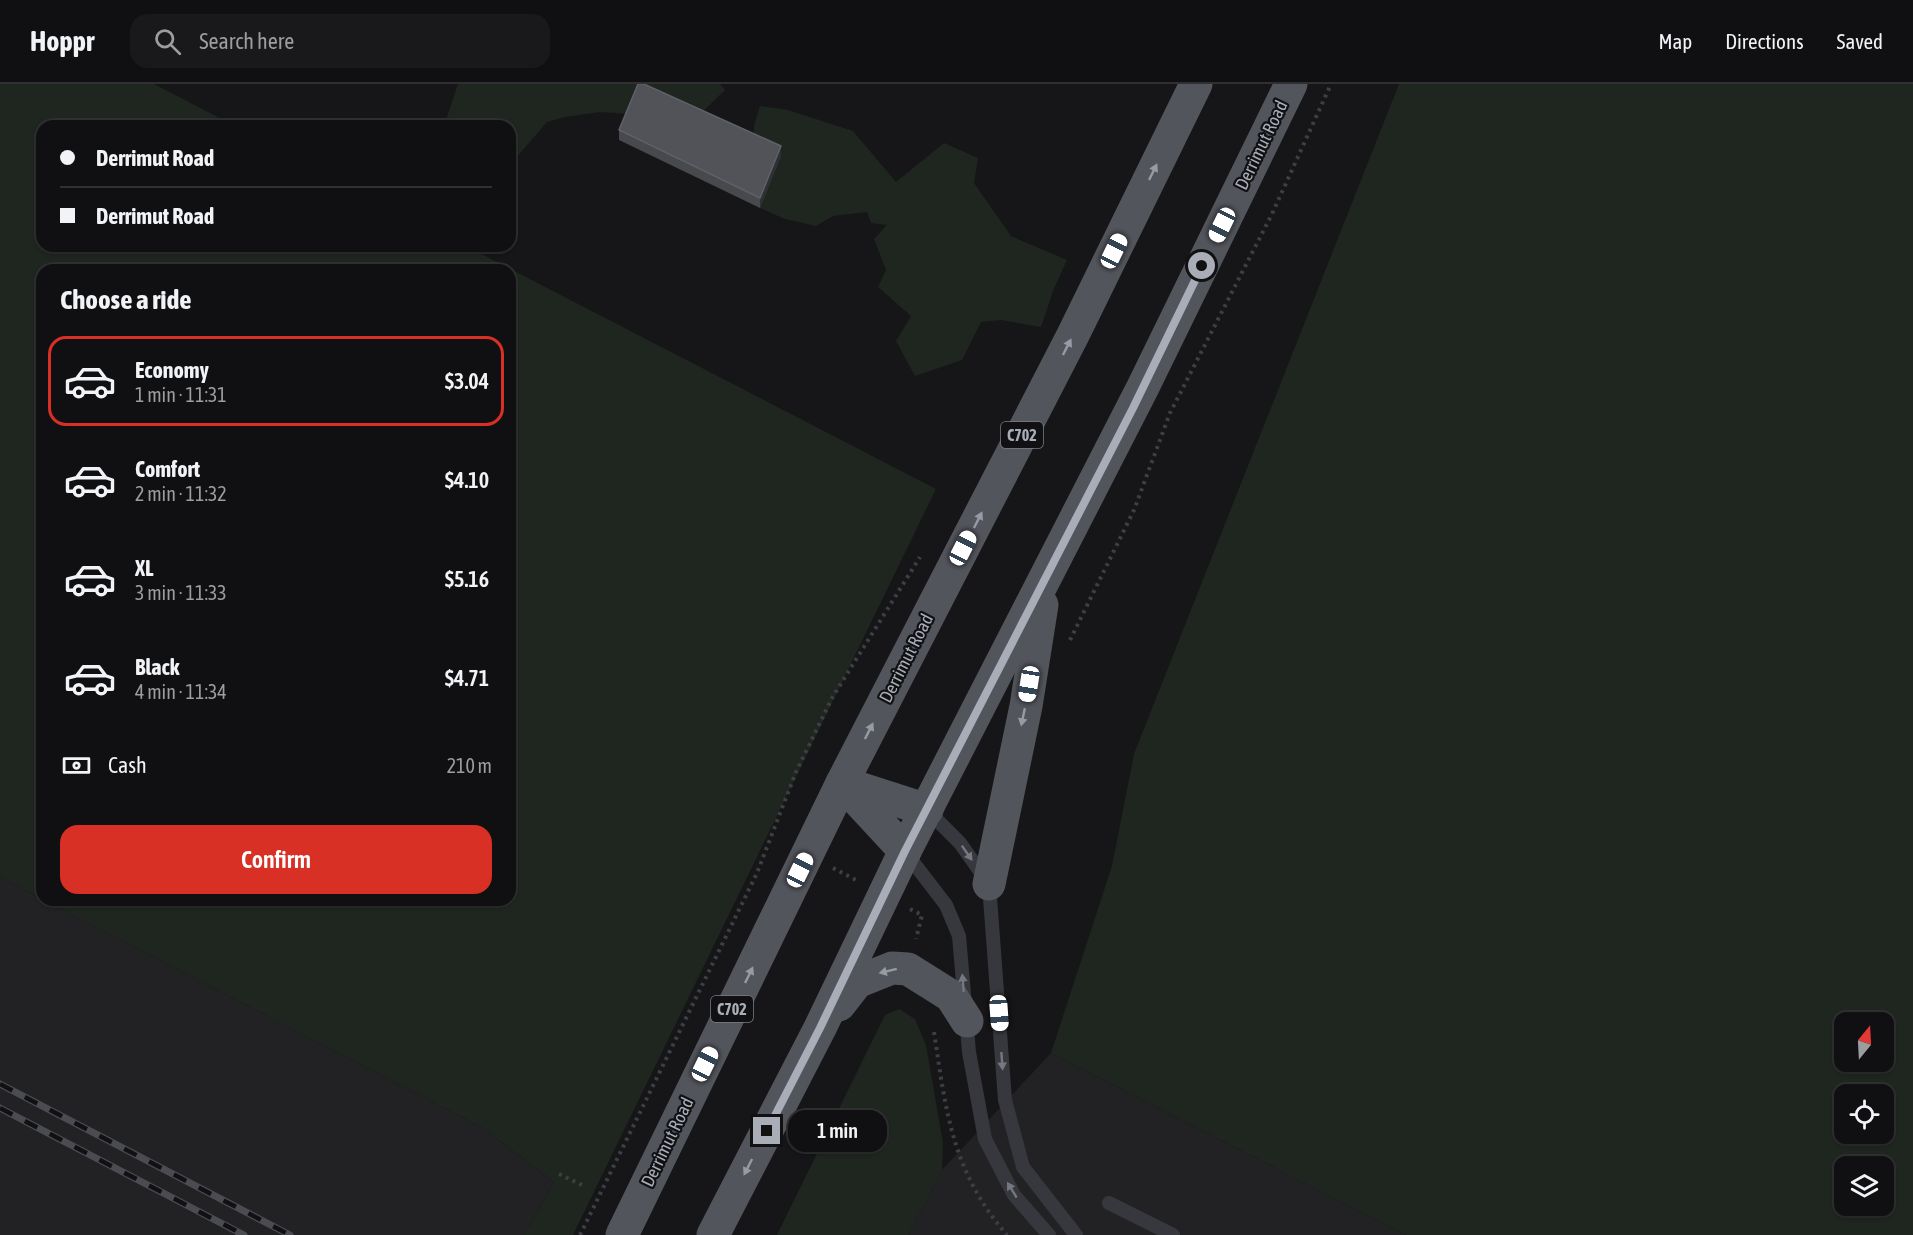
<!DOCTYPE html>
<meta charset="utf-8">
<style>
:root{--surface:#101012;--page:#19191b;--text:#f1f3f6;--muted:#9c9d9f;--line:#303032;--accent:#d93025}
body{margin:0;font-family:"Asap Condensed",sans-serif;background:var(--page);color:var(--text);height:100vh;display:flex;flex-direction:column;font-size:22px;white-space:nowrap}
*{box-sizing:border-box;margin:0}
p{font-size:20px;color:var(--muted)}
.icon{flex:none;width:33px;height:33px;fill:none;stroke:currentColor;stroke-width:2;stroke-linecap:round;stroke-linejoin:round}
.map{position:relative;flex:1;overflow:hidden}
.sheet{position:absolute;left:36px;top:180px;width:480px;height:642px;display:flex;flex-direction:column;background:var(--surface);border-radius:18px;box-shadow:0 2px 4px #0004,0 0 0 2px var(--line)}
.sheet>*{flex:none}
.banner{position:absolute;left:36px;top:36px;width:480px;height:132px;border-radius:18px;box-shadow:0 2px 4px #0004,0 0 0 2px var(--line);display:grid;align-content:center;height:132px;padding:0 24px;background:var(--surface)}
.needle{width:39px;rotate:18deg}
.buttons{position:absolute;left:1834px;top:928px;display:grid;gap:12px}
.buttons a{display:grid;place-items:center;width:60px;height:60px;border-radius:12px;background:var(--surface);box-shadow:0 2px 4px #0004,0 0 0 2px var(--line);font-size:30px}
.end{position:absolute;width:27px;height:27px;margin:-14px;border:8px solid #a8adb8;background:#111;box-shadow:0 0 0 3px #111}
.from{border-radius:50%}
.bubble{position:absolute;height:42px;border-radius:18px;background:var(--surface);box-shadow:0 2px 4px #0004,0 0 0 2px var(--line);font-size:20px;font-weight:600;line-height:42px;text-align:center}
.car{position:absolute;width:18px;height:36px;margin:-18px -9px;border-radius:8px;box-shadow:0 0 4px 2px #0007;background:linear-gradient(#fff 24%,#345 0 40%,#fff 0 76%,#345 0 86%,#fff 0)}
.banner b{display:flex;align-items:center;gap:21px;height:57px;font-size:22px}
.banner b+b{border-top:2px solid var(--line)}
.banner i{width:15px;height:15px;background:var(--text)}
ul{padding:0;list-style:none}
li{display:flex;align-items:center;gap:18px;height:90px;margin:0 12px 9px;padding:0 12px;border:3px solid transparent;border-radius:18px}
li div{flex:1}
li b{display:block;font-size:22px}
li em{font-style:normal;font-weight:600}
li.selected{border-color:var(--accent)}
li>.icon{width:54px;height:54px;stroke-width:1.5}
h2{padding:0 24px;font-size:27px;line-height:72px}
.pay{display:flex;align-items:center;gap:15px;height:66px;padding:0 24px;font-size:22px}
.pay p{margin-inline-start:auto}
.cta{display:flex;gap:12px;margin-top:auto;padding:12px 24px}
.cta a{flex:1;height:69px;border-radius:18px;background:var(--accent);color:#fff;font-size:24px;font-weight:600;line-height:69px;text-align:center}
header{display:flex;align-items:center;gap:36px;box-sizing:border-box;height:84px;padding:0 30px;background:var(--surface);border-bottom:2px solid var(--line)}
header strong{font-size:28px}
nav{display:flex;gap:33px;margin-inline-start:auto;font-size:21px}
.search{width:420px;height:54px;background:var(--page);display:flex;align-items:center;gap:15px;box-sizing:border-box;padding:0 21px;border-radius:18px;color:var(--muted);font-size:22px}
.map>svg:first-child{display:block}
.built{fill:#222225}
.green{fill:#1e261f;fill-rule:evenodd}
.lines{fill:none;stroke-linecap:round;stroke-linejoin:round}
.path{stroke:#3d3f44;stroke-width:4;stroke-dasharray:3 4.5;stroke-linecap:butt}
.lane{stroke:#37383d;stroke-width:14}
.primary{stroke:#53555c;stroke-width:33}
.rail-casing{stroke:#4a4c52;stroke-width:7}
.rail{stroke:#111113;stroke-width:4.5;stroke-dasharray:14;stroke-linecap:butt}
.wall{fill:#47494d}
.shaded-wall{fill:#2f3033}
.building{fill:#525359;stroke:#5f6168;stroke-width:1.5}
.oneway{fill:#979ba6}
.oneway2{fill:#757881}
.route{stroke:#a8adb8;stroke-width:8}
.labels{text-anchor:middle;dominant-baseline:central;stroke-width:4.5;stroke-linejoin:round;paint-order:stroke}
.shield{fill:#111113;stroke:#7b7e86;stroke-width:1.5}
.shield-label{font-size:16px;font-weight:bold;fill:#a8adb8}
.street-label{font-size:18px;fill:#a8adb8;stroke:#111113}
</style>
<header>
<strong>Hoppr</strong>
<div class="search"><svg class="icon" aria-label="search" viewBox="0 0 24 24"><circle cx="10" cy="10" r="6"/><path d="M15 15l6 6"/></svg>Search here</div>
<nav><a>Map</a><a>Directions</a><a>Saved</a></nav>
</header>
<div class="map">
<svg width="1913" height="1151" viewBox="0 0 1913 1151">
<rect width="100%" height="100%" fill="#161618"/>
<g class="built">
<path d="M0 793 483 1044 554 1098 524 1151H0Z"/>
<path d="M1051 969 1406 1151H909L942 1086Z"/>
</g>
<g class="green">
<path d="M0 0H154L235 42H42V162H466L936 405 573 1151H524L554 1098 483 1044 44 816H510V186H42V815L0 793Z"/>
<path d="M458 0H720L725 6 696 34 600 28 565 33 547 38 510 81V42H444Z"/>
<path d="M1399 0H1913V1151H1406L1051 969 1112 782 1134 670ZM1845 939H1884V978H1845ZM1845 1011H1884V1050H1845ZM1845 1083H1884V1122H1845Z"/>
<path d="M760 22 788 26 853 47 896 98 944 59 978 74 974 99 1011 152 1067 176 1053 207 1041 243 1001 236 981 238 962 276 915 292 896 257 911 232 878 203 886 186 874 155 887 141 871 139 867 128 833 132 816 142 785 135 760 124 781 72 754 55V41Z"/>
<path d="M899 925 915 935 926 961 943 1059 942 1086 909 1151H777L885 931Z"/>
</g>
<g class="lines">
<g class="path">
<path d="M1070 556 1134 426 1170 329 1272 130 1331 0"/>
<path d="M833 784 856 796"/>
<path d="M910 825 922 831 916 855"/>
<path d="M934 948C946 1027 952 1088 1007 1151"/>
<path d="M559 1090 586 1103"/>
<path d="M580 1151 757 789 796 688 832 614 920 473"/>
</g>
<g class="lane">
<path d="M927 726 960 759 989 800 1005 1016 1023 1083 1076 1151"/>
<path d="M906 769 946 821 959 852 969 968 985 1055 1014 1111 1049 1151"/>
<path d="M1109 1119 1173 1151"/>
</g>
<g class="primary">
<path d="M842 699 905 767"/>
<path d="M843 699 927 726"/>
<path d="M989 800 1026 622 1042 521"/>
<path d="M839 921 857 898 892 884 908 885 951 912 967 937"/>
<path d="M622 1151 842 699 1073 251 1196 0"/>
<path d="M713 1151 820 944 905 767 1143 303 1291 0"/>
</g>
<defs>
<g id="rail">
<path d="M0 1000 290 1151"/>
<path d="M0 1024 244 1151"/>
</g>
</defs>
<use href="#rail" class="rail-casing"/>
<use href="#rail" class="rail"/>
</g>
<path class="wall" d="M619 46 781 72 760 124 619 56Z"/>
<path class="shaded-wall" d="M781 62V72L760 124V114Z"/>
<path class="building" d="M638 0H644L781 62 760 114 619 46Z"/>
<defs><path id="oneway-solid" d="M-6-.8H1V-3.2L6.5 0L1 3.2V.8H-6Z" transform="scale(1.5)"/></defs>
<g class="oneway">
<use href="#oneway-solid" transform="translate(1153 88) rotate(-64)"/>
<use href="#oneway-solid" transform="translate(1067 263) rotate(-63)"/>
<use href="#oneway-solid" transform="translate(978 436) rotate(-63)"/>
<use href="#oneway-solid" transform="translate(1023 633) rotate(102)"/>
<use href="#oneway-solid" transform="translate(869 647) rotate(-63)"/>
<use href="#oneway-solid" transform="translate(888 887) rotate(166)"/>
<use href="#oneway-solid" transform="translate(749 891) rotate(-64)"/>
<use href="#oneway-solid" transform="translate(748 1083) rotate(117)"/>
</g>
<g class="oneway2">
<use href="#oneway-solid" transform="translate(967 769) rotate(55)"/>
<use href="#oneway-solid" transform="translate(963 899) rotate(-95)"/>
<use href="#oneway-solid" transform="translate(1002 977) rotate(86)"/>
<use href="#oneway-solid" transform="translate(1012 1106) rotate(-121)"/>
</g>
<g class="lines">
<path class="route" d="M767 1047 820 944 905 767 1133 324 1202 182"/>
</g>
<g class="labels">
<g class="shield">
<rect x="1001" y="338" width="42" height="26" rx="4.5"/>
<rect x="711" y="912" width="42" height="26" rx="4.5"/>
</g>
<g class="shield-label">
<text x="1022" y="351">C702</text>
<text x="732" y="925">C702</text>
</g>
<g class="street-label">
<text transform="translate(1261 61) rotate(-64)">Derrimut Road</text>
<text transform="translate(906 574) rotate(-63)">Derrimut Road</text>
<text transform="translate(667 1058) rotate(-64)">Derrimut Road</text>
</g>
</g>
</svg>
<div class="buttons">
<a><svg class="needle" viewBox="-14 -14 28 28"><path d="M0-13l5 13h-10z" fill="#e53935"/><path d="M0 13l5-13h-10z" fill="#9c9d9f"/></svg></a>
<a><svg class="icon" aria-label="locate" viewBox="0 0 24 24"><circle cx="12" cy="12" r="6"/><path d="M12 2v4M12 18v4M2 12h4M18 12h4"/></svg></a>
<a><svg class="icon" aria-label="layers" viewBox="0 0 24 24"><path d="M12 4l9 5-9 5-9-5zM3 14l9 5 9-5"/></svg></a>
</div>
<i class="end from" style="left:1202px;top:182px"></i>
<i class="end" style="left:767px;top:1047px"></i>
<div class="bubble" style="left:788px;top:1026px;width:99px">1 min</div>
<i class="car" style="left:1222px;top:141px;rotate:206deg"></i>
<i class="car" style="left:1114px;top:167px;rotate:26deg"></i>
<i class="car" style="left:963px;top:464px;rotate:27deg"></i>
<i class="car" style="left:1029px;top:600px;rotate:189deg"></i>
<i class="car" style="left:800px;top:786px;rotate:26deg"></i>
<i class="car" style="left:999px;top:929px;rotate:176deg"></i>
<i class="car" style="left:705px;top:980px;rotate:26deg"></i>
<div class="banner">
<b><i class="from"></i>Derrimut Road</b>
<b><i></i>Derrimut Road</b>
</div>
<section class="sheet">
<h2>Choose a ride</h2>
<ul>
<li class="selected"><svg class="icon" aria-label="car" viewBox="0 0 24 24"><path d="M5 17H2v-5l4-1 3-4h7l3 4 3 1v5h-3M9 17h6M6 11h13"/><circle cx="7" cy="17" r="2"/><circle cx="17" cy="17" r="2"/></svg><div><b>Economy</b><p>1 min · 11:31</p></div><em>$3.04</em></li>
<li><svg class="icon" aria-label="car" viewBox="0 0 24 24"><path d="M5 17H2v-5l4-1 3-4h7l3 4 3 1v5h-3M9 17h6M6 11h13"/><circle cx="7" cy="17" r="2"/><circle cx="17" cy="17" r="2"/></svg><div><b>Comfort</b><p>2 min · 11:32</p></div><em>$4.10</em></li>
<li><svg class="icon" aria-label="car" viewBox="0 0 24 24"><path d="M5 17H2v-5l4-1 3-4h7l3 4 3 1v5h-3M9 17h6M6 11h13"/><circle cx="7" cy="17" r="2"/><circle cx="17" cy="17" r="2"/></svg><div><b>XL</b><p>3 min · 11:33</p></div><em>$5.16</em></li>
<li><svg class="icon" aria-label="car" viewBox="0 0 24 24"><path d="M5 17H2v-5l4-1 3-4h7l3 4 3 1v5h-3M9 17h6M6 11h13"/><circle cx="7" cy="17" r="2"/><circle cx="17" cy="17" r="2"/></svg><div><b>Black</b><p>4 min · 11:34</p></div><em>$4.71</em></li>
</ul>
<div class="pay"><svg class="icon" aria-label="cash" viewBox="0 0 24 24"><path d="M3 7h18v10H3z"/><circle cx="12" cy="12" r="2"/></svg>Cash<p>210 m</p></div>
<div class="cta"><a>Confirm</a></div>
</section>
</div>
